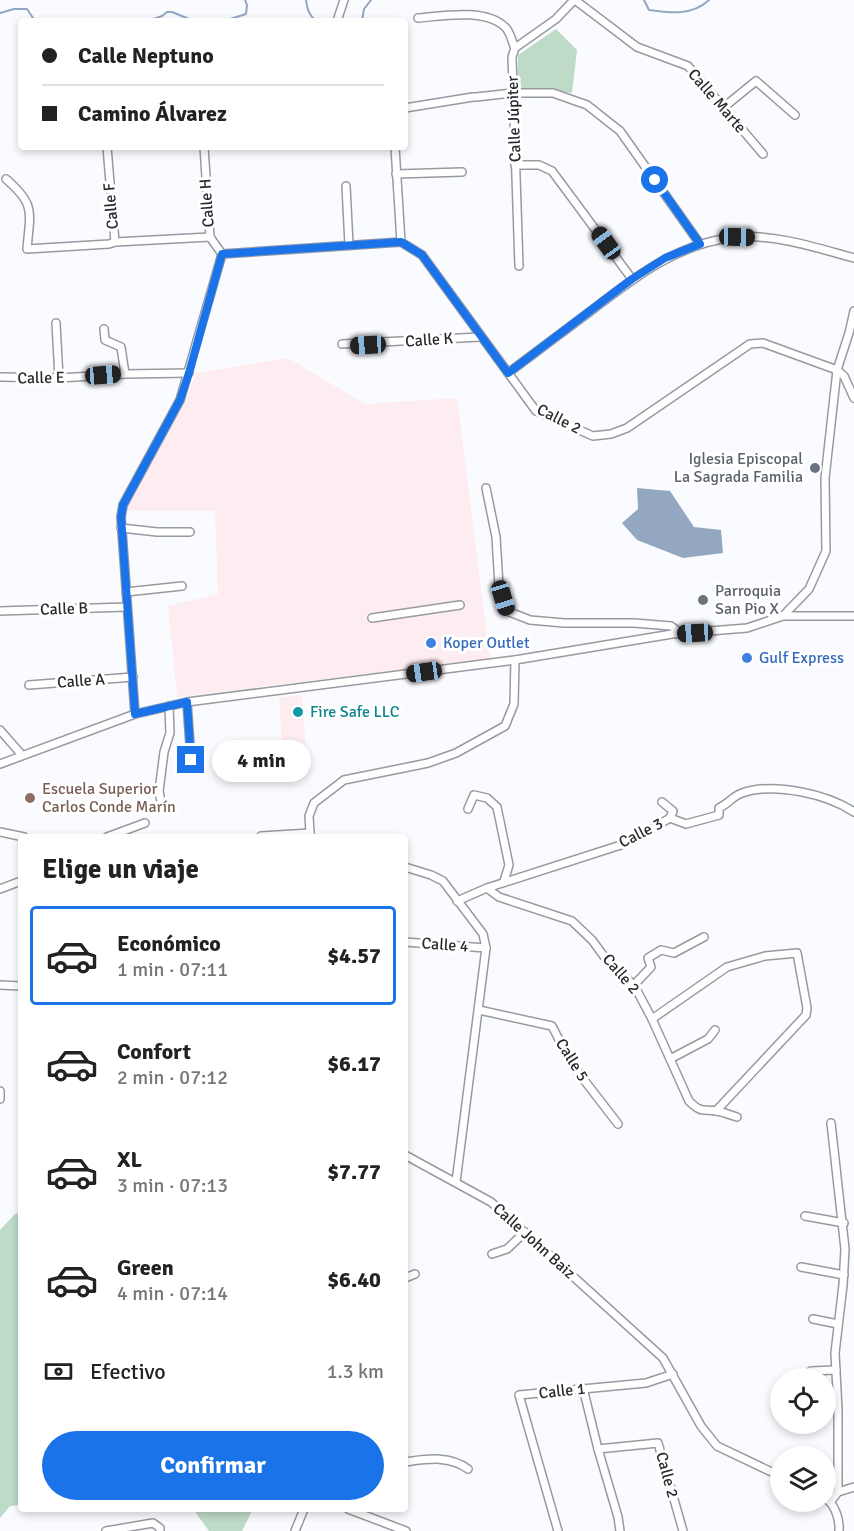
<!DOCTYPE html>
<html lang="es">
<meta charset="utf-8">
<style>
:root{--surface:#fff;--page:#f6f6f6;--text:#222;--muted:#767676;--line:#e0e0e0;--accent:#1a73e8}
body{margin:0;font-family:Signika,sans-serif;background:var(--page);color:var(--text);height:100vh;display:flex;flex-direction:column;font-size:22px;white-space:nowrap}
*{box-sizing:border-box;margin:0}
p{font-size:20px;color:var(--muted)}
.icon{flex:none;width:33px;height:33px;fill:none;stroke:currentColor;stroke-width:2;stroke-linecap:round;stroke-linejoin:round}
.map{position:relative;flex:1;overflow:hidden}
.sheet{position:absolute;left:18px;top:834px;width:390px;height:678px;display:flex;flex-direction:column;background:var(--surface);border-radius:6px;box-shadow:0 3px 9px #0003}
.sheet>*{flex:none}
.guide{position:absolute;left:18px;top:18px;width:390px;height:132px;border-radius:6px;box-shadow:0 3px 9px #0003;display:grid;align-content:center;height:132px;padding:0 24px;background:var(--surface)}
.buttons{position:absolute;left:770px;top:1368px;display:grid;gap:12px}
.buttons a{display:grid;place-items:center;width:66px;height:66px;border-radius:50%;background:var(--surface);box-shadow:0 3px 9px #0003;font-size:30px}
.end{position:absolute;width:27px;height:27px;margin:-14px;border:8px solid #1a73e8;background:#fff;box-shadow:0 0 0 3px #fff}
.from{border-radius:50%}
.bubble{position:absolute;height:42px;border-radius:21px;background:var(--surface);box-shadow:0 3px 9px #0003;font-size:20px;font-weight:800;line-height:42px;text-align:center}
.car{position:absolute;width:18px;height:36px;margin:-18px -9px;border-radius:8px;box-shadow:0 0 4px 2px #0007;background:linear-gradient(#222 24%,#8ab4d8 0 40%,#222 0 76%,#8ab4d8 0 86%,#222 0)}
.guide b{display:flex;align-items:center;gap:21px;height:57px;font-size:22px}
.guide b+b{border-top:2px solid var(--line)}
.guide i{width:15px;height:15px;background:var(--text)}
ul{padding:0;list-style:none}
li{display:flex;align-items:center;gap:18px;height:99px;margin:0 12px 9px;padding:0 12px;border:3px solid transparent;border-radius:6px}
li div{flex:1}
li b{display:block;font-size:22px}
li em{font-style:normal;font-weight:800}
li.current{border-color:var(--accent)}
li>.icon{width:54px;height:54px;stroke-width:1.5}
h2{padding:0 24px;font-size:27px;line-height:72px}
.pay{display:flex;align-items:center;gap:15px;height:66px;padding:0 24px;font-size:22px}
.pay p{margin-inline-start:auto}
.action{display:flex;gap:12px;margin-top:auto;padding:12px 24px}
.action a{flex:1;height:69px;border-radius:36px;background:var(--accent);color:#fff;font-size:24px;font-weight:800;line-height:69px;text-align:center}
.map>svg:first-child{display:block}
.industrial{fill:#fdedf1}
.green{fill:#bedbc7}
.water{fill:#93a7c1}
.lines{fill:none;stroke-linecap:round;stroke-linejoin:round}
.stream{stroke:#93a7c1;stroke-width:2}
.minor-casing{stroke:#989aa2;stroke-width:10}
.minor{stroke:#fff;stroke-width:7}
.route{stroke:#1a73e8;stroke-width:8}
.worship-dot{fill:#6b7280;stroke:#fff;stroke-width:2}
.shop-dot{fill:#3f7fe0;stroke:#fff;stroke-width:2}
.culture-dot{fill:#0f9aa8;stroke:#fff;stroke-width:2}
.education-dot{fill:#8d6e63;stroke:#fff;stroke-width:2}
.labels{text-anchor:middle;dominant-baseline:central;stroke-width:6;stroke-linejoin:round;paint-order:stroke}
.street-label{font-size:16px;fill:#292a2e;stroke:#fff}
.worship-label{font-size:16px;fill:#5b616d;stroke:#fff;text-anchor:end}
.shop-label{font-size:16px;fill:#366cbe;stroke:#fff;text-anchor:start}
.culture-label{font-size:16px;fill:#0d838f;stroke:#fff;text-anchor:start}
.education-label{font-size:16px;fill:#785e54;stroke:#fff;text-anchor:start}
</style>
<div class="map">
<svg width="854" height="1531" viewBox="0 0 854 1531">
<rect width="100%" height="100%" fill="#fafbff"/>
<g class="industrial">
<path d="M288 358 365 404 457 398 490 659 177 697 168 606 218 594 215 511H125L185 402 196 373Z"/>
<path d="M302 695 307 767 283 768 279 698Z"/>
</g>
<g class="green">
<path d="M556 29 577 50 572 93 559 91 521 90 518 87V55Z"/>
<path d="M21 1211V1505L10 1506 0 1518V1230L15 1214Z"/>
<path d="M193 1509H253L242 1531H209Z"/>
</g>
<path class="water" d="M637 488 670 491 694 527 721 530 723 553 683 558 637 540 622 523 638 509Z"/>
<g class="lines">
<g class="stream">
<path d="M306 0C307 9 309 15 316 21"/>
<path d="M644 0 649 10C670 13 692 16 709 0"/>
<path d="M0 13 14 9H27L35 21"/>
<path d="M148 21 162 16 167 12H172L194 21"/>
<path d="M224 21 246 14 247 5 245 0"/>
<path d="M362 21 364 9 371 0"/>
</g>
<defs>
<g id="minor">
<path d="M575 0 637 47 688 66 763 154"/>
<path d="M418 18C442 16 485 8 505 27 510 31 512 42 515 48"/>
<path d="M337 21 344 0"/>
<path d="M476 97 513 93H553L587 105 620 131 700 244"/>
<path d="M724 107 756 81 795 115"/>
<path d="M405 108 473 97"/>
<path d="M107 147 115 242"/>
<path d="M204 147 210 237 222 254"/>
<path d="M395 147 401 242"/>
<path d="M515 165H539L552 171 632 279"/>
<path d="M396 174 462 172"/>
<path d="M6 179C36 205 30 212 27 249L109 244 115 242 210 237"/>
<path d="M346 186 349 245"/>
<path d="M222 254 401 242 422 255 536 411 593 436 611 434 627 428 750 344 763 343 837 370 844 376 854 398"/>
<path d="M519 266 512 57 515 48 556 19 574 0"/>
<path d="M56 323 59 378"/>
<path d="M104 329 105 340 121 347 125 374"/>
<path d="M342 344 480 337"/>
<path d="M508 373C536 352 564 331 592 310 636 276 680 242 737 237 776 234 817 248 854 258"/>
<path d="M0 377 59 378 125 374 189 373"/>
<path d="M486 488 496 537 499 586 507 611 530 620 564 623H634L671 626 682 634"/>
<path d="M121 528 157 532H190"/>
<path d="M126 592 182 586"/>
<path d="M0 611 127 607"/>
<path d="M783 616H854"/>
<path d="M372 618 460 605"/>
<path d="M29 685 133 677"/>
<path d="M187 702 191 760"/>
<path d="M135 714 121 517 123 505 180 400 222 254"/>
<path d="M0 730 21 754"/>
<path d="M0 764 135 714 187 702 515 660 672 634 747 628 783 616 809 589 826 551 825 478 837 370 849 333 854 311"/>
<path d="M662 802 673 811 670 818"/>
<path d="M162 807 159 791 164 752 170 733 169 706"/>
<path d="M468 809 474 795 487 798 497 807 509 865 504 881"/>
<path d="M0 832 24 837"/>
<path d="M310 833 309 816 314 803 344 780 428 763 456 753 505 726 514 704 515 660"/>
<path d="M261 836 310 833"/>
<path d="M107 837 145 823"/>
<path d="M405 867 431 875 443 881 483 934 486 948 456 1182"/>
<path d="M487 888 627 843 670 818 686 824 719 815V808C728 804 733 796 742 793 774 782 827 794 854 812"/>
<path d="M0 889 21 881"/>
<path d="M457 901 487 888 499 897 572 921 592 940 611 966 634 985 652 1019 689 1101C701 1113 702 1109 717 1111 723 1112 730 1115 737 1117"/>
<path d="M405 942 486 948"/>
<path d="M0 985 21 986"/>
<path d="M634 985 651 967 648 958 661 950 674 953 704 937"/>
<path d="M479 1010 552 1026 571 1063 618 1124"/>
<path d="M652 1019 727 967 765 956 797 953 807 1008 806 1015 716 1111"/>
<path d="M670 1059 708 1039 715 1030"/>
<path d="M0 1091V1099"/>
<path d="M831 1123 845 1249 843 1285 835 1353 838 1410V1492"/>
<path d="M405 1155 491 1202 663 1358 701 1426 717 1446 780 1476"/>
<path d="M805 1216 844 1223"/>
<path d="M492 1254 507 1249 525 1232"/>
<path d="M801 1267 844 1275"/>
<path d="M405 1278 415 1274"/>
<path d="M813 1319 838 1324"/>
<path d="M811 1371 836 1370"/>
<path d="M583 1388 598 1449"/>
<path d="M405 1462C427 1459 449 1455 468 1469"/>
<path d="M825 1498C835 1504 840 1520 839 1531"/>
<path d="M831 1501 838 1492 854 1487"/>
<path d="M348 1509 406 1531"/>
<path d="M106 1531 153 1523 160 1528V1531"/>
<path d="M295 1531 304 1509"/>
<path d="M558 1531 519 1395 646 1383 673 1374"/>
<path d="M620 1531 618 1517 598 1449 658 1443 683 1531"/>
</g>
</defs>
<use href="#minor" class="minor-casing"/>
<use href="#minor" class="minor"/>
</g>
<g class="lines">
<path class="route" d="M191 760 187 702 135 714 121 517 123 505 180 400 189 373 222 254 401 242 422 255 508 373 632 279 665 258 700 244 655 180"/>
</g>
<g class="worship-dot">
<circle cx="815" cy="468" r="6"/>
<circle cx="703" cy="600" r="6"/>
</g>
<g class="shop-dot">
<circle cx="431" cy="643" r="6"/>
<circle cx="747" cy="658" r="6"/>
</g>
<circle class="culture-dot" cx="298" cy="712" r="6"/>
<circle class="education-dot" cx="30" cy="798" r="6"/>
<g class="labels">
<g class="street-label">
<text transform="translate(717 101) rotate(49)">Calle Marte</text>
<text transform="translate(514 119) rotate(-92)">Calle Júpiter</text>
<text transform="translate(207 203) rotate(-94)">Calle H</text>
<text transform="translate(111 206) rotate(-95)">Calle F</text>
<text transform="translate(429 340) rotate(-4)">Calle K</text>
<text transform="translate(41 378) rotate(-1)">Calle E</text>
<text transform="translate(559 419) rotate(27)">Calle 2</text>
<text transform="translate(64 609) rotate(-2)">Calle B</text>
<text transform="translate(81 681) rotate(-4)">Calle A</text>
<text transform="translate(641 833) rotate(-27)">Calle 3</text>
<text transform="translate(445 945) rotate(4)">Calle 4</text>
<text transform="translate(621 974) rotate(49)">Calle 2</text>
<text transform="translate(572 1060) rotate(58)">Calle 5</text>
<text transform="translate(534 1241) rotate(42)">Calle John Baiz</text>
<text transform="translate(562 1391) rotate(-6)">Calle 1</text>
<text transform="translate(667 1475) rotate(75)">Calle 2</text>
</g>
<g class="worship-label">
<text x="803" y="459">Iglesia Episcopal<tspan x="803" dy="18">La Sagrada Familia</tspan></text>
<text x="715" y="591" text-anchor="start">Parroquia<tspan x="715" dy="18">San Pio X</tspan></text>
</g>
<g class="shop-label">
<text x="443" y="643">Koper Outlet</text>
<text x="759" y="658">Gulf Express</text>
</g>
<g class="culture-label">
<text x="310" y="712">Fire Safe LLC</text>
</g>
<g class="education-label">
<text x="42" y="789">Escuela Superior<tspan x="42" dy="18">Carlos Conde Marín</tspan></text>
</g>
</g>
</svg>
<div class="buttons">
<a><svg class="icon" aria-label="locate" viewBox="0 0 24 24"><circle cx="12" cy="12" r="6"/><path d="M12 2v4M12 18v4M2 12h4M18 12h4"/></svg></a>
<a><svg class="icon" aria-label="layers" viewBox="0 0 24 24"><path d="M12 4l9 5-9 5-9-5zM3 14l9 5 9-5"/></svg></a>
</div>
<i class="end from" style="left:655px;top:180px"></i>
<i class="end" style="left:191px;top:760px"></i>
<div class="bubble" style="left:212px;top:740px;width:99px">4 min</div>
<i class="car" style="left:737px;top:237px;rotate:91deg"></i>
<i class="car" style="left:606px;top:243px;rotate:324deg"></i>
<i class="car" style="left:368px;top:345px;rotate:267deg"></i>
<i class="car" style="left:103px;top:375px;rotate:86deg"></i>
<i class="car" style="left:503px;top:598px;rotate:163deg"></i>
<i class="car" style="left:695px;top:633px;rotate:267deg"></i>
<i class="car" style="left:424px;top:672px;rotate:262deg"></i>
<div class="guide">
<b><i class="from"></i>Calle Neptuno</b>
<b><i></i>Camino Álvarez</b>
</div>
<section class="sheet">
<h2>Elige un viaje</h2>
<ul>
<li class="current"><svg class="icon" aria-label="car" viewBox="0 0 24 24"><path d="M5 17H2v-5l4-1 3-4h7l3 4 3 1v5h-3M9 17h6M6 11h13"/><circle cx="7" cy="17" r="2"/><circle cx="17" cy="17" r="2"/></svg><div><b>Económico</b><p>1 min · 07:11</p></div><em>$4.57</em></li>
<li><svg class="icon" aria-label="car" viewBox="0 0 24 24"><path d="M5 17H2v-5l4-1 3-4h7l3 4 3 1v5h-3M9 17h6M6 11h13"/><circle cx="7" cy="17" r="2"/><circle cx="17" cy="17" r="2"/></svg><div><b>Confort</b><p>2 min · 07:12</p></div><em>$6.17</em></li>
<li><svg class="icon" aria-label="car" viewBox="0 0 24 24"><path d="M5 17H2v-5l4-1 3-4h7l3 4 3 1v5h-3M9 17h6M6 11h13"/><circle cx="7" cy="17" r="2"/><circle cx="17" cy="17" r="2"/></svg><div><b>XL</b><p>3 min · 07:13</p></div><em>$7.77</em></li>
<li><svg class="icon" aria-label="car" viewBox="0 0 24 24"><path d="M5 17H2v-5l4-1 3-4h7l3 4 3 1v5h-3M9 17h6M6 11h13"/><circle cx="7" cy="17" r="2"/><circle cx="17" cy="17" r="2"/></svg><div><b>Green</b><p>4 min · 07:14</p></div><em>$6.40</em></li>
</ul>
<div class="pay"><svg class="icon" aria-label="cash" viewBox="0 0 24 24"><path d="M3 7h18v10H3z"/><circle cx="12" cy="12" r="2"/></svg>Efectivo<p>1.3 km</p></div>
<div class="action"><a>Confirmar</a></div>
</section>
</div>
